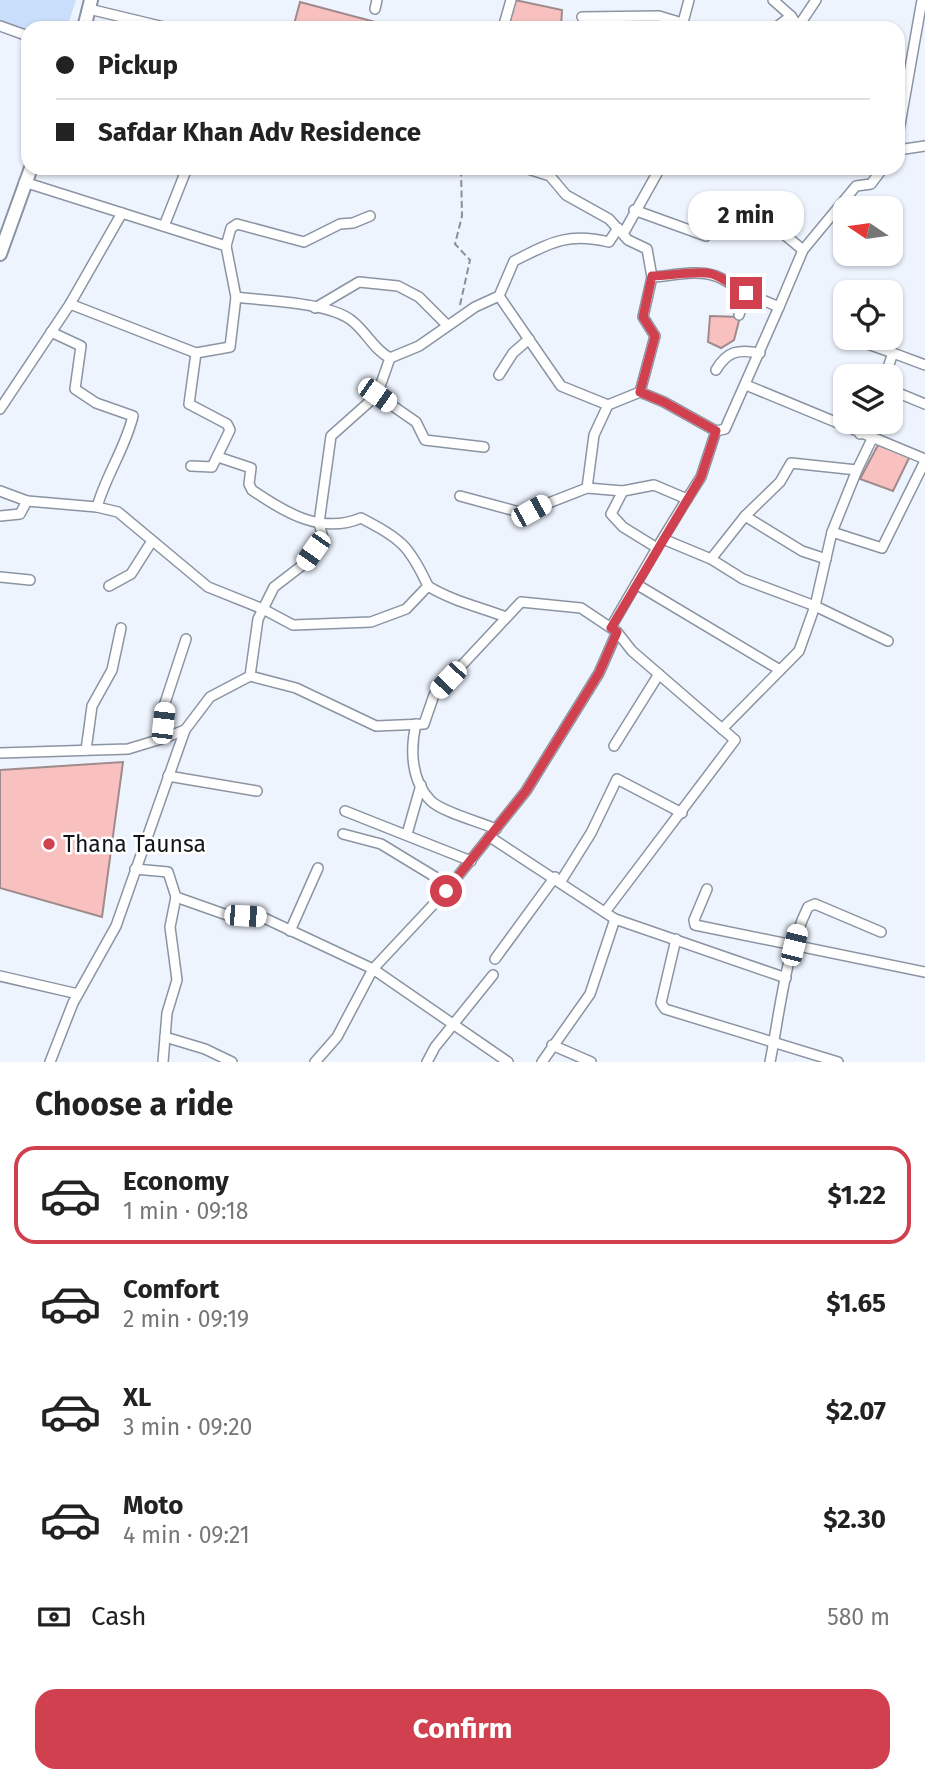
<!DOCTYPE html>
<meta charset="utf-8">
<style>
:root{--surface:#fff;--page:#f2f2f2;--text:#222;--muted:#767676;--line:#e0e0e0;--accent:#d0404f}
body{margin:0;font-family:"Fira Sans",sans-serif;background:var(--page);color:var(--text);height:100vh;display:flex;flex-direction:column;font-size:26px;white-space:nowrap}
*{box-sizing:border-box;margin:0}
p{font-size:23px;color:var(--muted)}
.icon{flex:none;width:38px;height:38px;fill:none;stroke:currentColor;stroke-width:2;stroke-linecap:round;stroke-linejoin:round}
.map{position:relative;height:1062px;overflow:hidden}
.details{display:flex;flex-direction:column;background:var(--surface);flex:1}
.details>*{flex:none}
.guide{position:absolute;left:21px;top:21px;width:884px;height:154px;border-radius:21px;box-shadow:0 2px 5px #0004;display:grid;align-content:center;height:154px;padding:0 35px;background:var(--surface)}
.needle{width:46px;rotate:283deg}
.buttons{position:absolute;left:833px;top:196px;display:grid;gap:14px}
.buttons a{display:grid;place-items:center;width:70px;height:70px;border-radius:14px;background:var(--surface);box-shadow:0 2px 5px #0004;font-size:35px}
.end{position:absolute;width:32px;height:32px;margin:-16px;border:9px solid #d0404f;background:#fff;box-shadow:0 0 0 4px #fff}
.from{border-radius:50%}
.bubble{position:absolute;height:49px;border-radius:21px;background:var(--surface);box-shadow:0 2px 5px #0004;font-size:23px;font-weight:700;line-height:49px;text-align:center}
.car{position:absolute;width:21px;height:42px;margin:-21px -10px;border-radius:9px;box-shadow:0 0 5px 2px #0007;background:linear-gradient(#fff 24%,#345 0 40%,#fff 0 76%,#345 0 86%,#fff 0)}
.guide b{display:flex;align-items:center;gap:24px;height:66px;font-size:26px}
.guide b+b{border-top:2px solid var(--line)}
.guide i{width:18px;height:18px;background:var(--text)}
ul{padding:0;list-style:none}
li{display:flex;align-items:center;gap:21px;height:98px;margin:0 14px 10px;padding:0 21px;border:4px solid transparent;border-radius:21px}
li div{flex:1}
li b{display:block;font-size:26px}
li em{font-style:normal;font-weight:700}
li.selected{border-color:var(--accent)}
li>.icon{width:63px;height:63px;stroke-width:1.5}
h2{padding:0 35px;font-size:32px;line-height:84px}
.pay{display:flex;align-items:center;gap:18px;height:77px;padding:0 35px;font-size:26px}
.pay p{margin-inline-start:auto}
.button{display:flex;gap:14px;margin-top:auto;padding:14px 35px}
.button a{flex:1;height:80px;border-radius:21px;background:var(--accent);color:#fff;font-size:28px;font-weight:700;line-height:80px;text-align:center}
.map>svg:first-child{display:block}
.green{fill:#c9defa}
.building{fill:#f8c1c0;stroke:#9f8b8b;stroke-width:2}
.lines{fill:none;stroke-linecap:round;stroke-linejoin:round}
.street-casing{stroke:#8a94a2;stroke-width:12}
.secondary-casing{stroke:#8a94a2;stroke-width:16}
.path{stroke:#8b9098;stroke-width:2;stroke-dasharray:7 3.5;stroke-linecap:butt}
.street{stroke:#fff;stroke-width:9}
.secondary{stroke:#fff;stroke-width:12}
.route{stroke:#d0404f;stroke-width:9}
.poi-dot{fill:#d0404f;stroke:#fff;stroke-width:2.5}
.labels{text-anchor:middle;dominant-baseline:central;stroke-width:5;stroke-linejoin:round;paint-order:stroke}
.poi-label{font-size:23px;fill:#12161b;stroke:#fff;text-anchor:start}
</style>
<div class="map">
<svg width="925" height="1062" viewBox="0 0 925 1062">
<rect width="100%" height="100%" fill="#eef4fe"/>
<path class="green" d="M0 0H76L67 28H28V31L0 20Z"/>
<g class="building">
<path d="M515 0 562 10 561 28H507Z"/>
<path d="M300 2 394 27 293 28Z"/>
<path d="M710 316 740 317 734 340 721 348 708 342Z"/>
<path d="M878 445 910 456 893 491 860 479Z"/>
<path d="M123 762 102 917 0 888V770Z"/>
</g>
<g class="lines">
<defs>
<g id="street">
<path d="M773 0 791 16"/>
<path d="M89 9 168 28"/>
<path d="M375 9 377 0"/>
<path d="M582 17 659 16 682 23"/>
<path d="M0 26 28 36"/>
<path d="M682 26 689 0"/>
<path d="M503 28 511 0"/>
<path d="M775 28 791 16 798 27 816 0"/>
<path d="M898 136 922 0"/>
<path d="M898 150 925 146"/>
<path d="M525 168 550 176 566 195 609 219 628 240 647 249 652 277C670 276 696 270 712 275 723 277 736 288 746 293L739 315"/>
<path d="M24 182 226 246 236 297C266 301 327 302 351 320 366 331 373 349 390 358L419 346 475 307 499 296 514 261C550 243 567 232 609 242L618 228"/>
<path d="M634 210 706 236 715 207 742 211 757 225 780 231 803 250"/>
<path d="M164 226 187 168"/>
<path d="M623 234 660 168"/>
<path d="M226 246 231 228 237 224 304 242 340 224 353 223 370 216"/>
<path d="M499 296 561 386 608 405"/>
<path d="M70 304 196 353 230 347 236 297"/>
<path d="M779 307 803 250 856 186 871 184 883 168"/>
<path d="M315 308 359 282 398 286 419 297 447 325"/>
<path d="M851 338 893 353"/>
<path d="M716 370C727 351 738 349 760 353"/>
<path d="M499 375 513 353 529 339"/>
<path d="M885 376 893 353 925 365"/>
<path d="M746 385 925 459"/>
<path d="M891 390 925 404"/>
<path d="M640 392 655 336 643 317 652 277"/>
<path d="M377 395 416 422 425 440 484 447"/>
<path d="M0 409 70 304 122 213"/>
<path d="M716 431 725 429 779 307 746 293"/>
<path d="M860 434 865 422"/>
<path d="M191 466 212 467 230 430 227 424 189 404 196 353"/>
<path d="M857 470 872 439"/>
<path d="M587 488 594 435 608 405 640 392 664 402 716 431 701 477 687 499"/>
<path d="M0 491 27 501 20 514 0 516"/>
<path d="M623 491 654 485 687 499 660 543"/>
<path d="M460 496 523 513 587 488 623 491 611 514 623 527 657 548 611 627"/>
<path d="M27 501 97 507C106 475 125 449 133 416L96 403 75 389 81 346 51 332"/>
<path d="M97 507 118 512 208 587 263 609 293 625 371 622 406 609 428 586C409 545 401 539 361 518 321 535 284 512 252 490L249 484 251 468 218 457"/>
<path d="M745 516 802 551 826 559"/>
<path d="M832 532 882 548 925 461"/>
<path d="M663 539 711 559 743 579 815 606 799 651 722 729"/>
<path d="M711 559 745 516 780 482 791 463 857 470 832 532 815 606 888 641"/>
<path d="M0 577 30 580"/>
<path d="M636 584 780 670"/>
<path d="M109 586 131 574 152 541"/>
<path d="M428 586C452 601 480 607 506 617"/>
<path d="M250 676 296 688 376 726 424 724 434 695 521 602 581 608 617 632 599 673 526 791 446 891 373 969 337 1037 315 1062"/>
<path d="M416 724C410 750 411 781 431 801 442 812 480 822 496 829"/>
<path d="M161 739 164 706 186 639"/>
<path d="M614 746 659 674"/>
<path d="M86 750 92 706 112 670 121 628"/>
<path d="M0 753 128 749 161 739 185 730 210 697 250 676 258 619 274 587 304 564 323 538 319 523 331 436 377 395 390 358"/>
<path d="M168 776 257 791"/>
<path d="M345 811 471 861"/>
<path d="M343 834 381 844 450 886"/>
<path d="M407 834 421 785"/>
<path d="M490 837 615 919 590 994 542 1062"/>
<path d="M135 869 168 872 176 897 227 915 262 917 373 969 508 1062"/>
<path d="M561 881 591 833 617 779 682 813"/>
<path d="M707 889 694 920 695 925 925 972"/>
<path d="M605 912 735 740 632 651 617 632"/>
<path d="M615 919 786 978"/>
<path d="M290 931 318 868"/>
<path d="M676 939 661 1003 665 1009 838 1062"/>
<path d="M495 959 555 877"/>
<path d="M0 976 78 994"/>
<path d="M165 1037 205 1049 232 1062"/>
<path d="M552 1045 591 1062"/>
<path d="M50 1062 73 1003 116 926 185 730"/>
<path d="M163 1062 167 1013 177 980 170 927 176 897"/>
<path d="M427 1062 435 1047 493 975"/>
<path d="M770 1062C780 1011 785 954 808 907L815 904 881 932"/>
</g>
<g id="secondary">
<path d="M84 28 91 0"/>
<path d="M0 254 31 168"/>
</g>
</defs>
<use href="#street" class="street-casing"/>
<use href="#secondary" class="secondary-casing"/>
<path class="path" d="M460 305 470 260 455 244 462 216 461 168"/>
<use href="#street" class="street"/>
<use href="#secondary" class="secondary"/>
</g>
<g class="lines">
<path class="route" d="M446 891 526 791 599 673 617 632 611 628 701 477 716 431 664 402 640 392 655 336 643 317 652 276C670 276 696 270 712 274 723 277 735 288 746 293"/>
</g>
<circle class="poi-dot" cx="49" cy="844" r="7"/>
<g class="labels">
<g class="poi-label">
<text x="63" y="844">Thana Taunsa</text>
</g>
</g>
</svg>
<div class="buttons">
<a><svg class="needle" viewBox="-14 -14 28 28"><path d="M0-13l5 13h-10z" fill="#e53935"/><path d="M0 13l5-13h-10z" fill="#767676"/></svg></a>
<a><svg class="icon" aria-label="locate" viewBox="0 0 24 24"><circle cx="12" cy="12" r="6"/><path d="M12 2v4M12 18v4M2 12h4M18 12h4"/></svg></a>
<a><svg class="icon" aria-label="layers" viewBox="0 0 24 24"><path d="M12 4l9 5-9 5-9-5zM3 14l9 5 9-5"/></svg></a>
</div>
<i class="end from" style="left:446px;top:891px"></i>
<i class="end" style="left:746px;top:293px"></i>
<div class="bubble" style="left:688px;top:191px;width:116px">2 min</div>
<i class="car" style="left:377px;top:395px;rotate:125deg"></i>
<i class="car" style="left:531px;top:511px;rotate:61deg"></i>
<i class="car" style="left:313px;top:551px;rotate:215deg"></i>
<i class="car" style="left:448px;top:680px;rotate:223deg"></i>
<i class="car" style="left:163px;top:723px;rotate:6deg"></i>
<i class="car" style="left:245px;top:916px;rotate:93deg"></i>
<i class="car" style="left:794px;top:945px;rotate:14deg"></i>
<div class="guide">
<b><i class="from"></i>Pickup</b>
<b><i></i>Safdar Khan Adv Residence</b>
</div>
</div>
<section class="details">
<h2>Choose a ride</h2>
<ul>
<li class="selected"><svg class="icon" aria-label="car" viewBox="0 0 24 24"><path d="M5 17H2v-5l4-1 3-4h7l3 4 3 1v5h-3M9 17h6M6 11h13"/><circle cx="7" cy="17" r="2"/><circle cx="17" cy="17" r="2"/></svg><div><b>Economy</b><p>1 min · 09:18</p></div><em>$1.22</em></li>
<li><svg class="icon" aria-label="car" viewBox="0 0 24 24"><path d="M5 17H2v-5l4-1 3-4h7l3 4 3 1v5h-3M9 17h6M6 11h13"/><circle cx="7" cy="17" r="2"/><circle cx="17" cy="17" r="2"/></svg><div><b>Comfort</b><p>2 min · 09:19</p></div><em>$1.65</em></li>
<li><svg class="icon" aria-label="car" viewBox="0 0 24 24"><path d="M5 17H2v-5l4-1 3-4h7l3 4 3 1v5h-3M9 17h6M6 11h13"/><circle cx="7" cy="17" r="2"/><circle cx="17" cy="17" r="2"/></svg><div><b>XL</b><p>3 min · 09:20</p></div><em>$2.07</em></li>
<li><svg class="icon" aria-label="car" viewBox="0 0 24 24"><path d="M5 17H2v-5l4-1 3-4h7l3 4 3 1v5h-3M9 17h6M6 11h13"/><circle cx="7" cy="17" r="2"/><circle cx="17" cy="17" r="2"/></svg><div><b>Moto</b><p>4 min · 09:21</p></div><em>$2.30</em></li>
</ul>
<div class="pay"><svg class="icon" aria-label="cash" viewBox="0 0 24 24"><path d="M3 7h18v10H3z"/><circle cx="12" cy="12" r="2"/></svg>Cash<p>580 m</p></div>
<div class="button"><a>Confirm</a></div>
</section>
